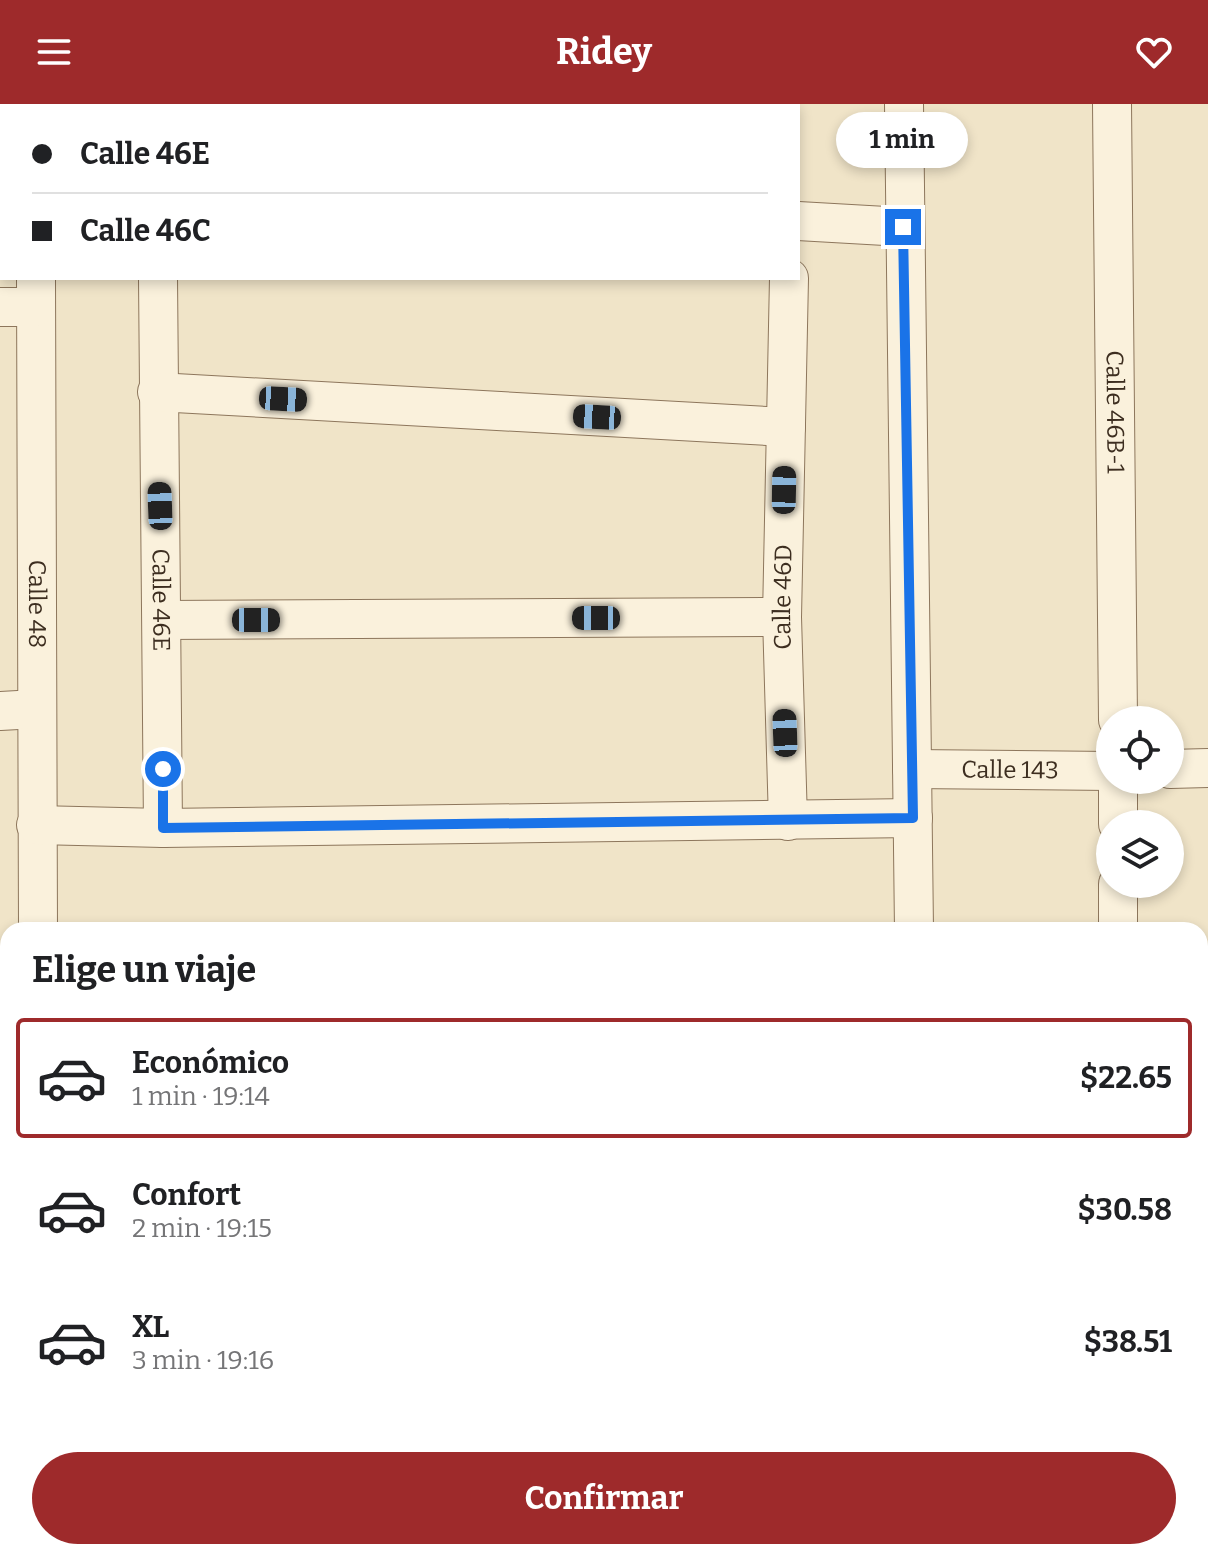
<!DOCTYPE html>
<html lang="es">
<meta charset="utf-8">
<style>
:root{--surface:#fff;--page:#f2f2f2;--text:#202124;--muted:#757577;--line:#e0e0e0;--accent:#9e2a2b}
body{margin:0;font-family:Bitter,serif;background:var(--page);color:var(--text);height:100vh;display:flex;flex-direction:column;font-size:30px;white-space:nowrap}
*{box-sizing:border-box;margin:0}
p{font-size:26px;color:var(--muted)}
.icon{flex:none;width:44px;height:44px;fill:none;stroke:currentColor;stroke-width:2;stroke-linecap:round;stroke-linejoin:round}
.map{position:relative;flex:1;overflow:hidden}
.details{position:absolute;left:0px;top:818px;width:1208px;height:638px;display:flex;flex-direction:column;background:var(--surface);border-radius:24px 24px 0 0;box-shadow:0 4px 12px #0003}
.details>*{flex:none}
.banner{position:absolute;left:0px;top:0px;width:800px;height:176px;box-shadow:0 4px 12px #0003;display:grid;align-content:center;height:176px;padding:0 32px;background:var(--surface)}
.tools{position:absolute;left:1096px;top:602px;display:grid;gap:16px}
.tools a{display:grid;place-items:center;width:88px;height:88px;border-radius:50%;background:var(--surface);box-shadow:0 4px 12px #0003;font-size:40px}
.end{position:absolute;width:36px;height:36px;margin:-18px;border:10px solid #1a73e8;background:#fff;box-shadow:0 0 0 4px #fff}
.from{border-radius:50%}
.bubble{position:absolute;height:56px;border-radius:28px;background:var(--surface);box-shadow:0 4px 12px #0003;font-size:26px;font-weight:700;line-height:56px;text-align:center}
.car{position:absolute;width:24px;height:48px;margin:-24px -12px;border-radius:10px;box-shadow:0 0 6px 2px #0007;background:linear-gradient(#222 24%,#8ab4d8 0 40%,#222 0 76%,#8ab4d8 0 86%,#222 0)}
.banner b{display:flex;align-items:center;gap:28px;height:76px;font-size:30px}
.banner b+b{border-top:2px solid var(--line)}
.banner i{width:20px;height:20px;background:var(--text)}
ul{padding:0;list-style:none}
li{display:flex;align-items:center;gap:24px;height:120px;margin:0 16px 12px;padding:0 16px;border:4px solid transparent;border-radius:8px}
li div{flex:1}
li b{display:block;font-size:30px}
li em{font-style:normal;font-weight:700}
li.active{border-color:var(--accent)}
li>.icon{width:72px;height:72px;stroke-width:1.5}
h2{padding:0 32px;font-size:36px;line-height:96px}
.cta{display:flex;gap:16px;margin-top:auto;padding:16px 32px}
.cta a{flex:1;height:92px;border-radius:48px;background:var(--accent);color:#fff;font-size:32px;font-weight:700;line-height:92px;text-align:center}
header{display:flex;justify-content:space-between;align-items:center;height:104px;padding:0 32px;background:var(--accent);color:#fff;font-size:36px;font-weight:700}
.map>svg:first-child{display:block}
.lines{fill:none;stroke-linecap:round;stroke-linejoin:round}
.minor-casing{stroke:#8d765c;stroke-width:40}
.path{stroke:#8d765c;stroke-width:5;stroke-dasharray:6 4;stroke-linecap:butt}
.minor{stroke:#faf1dc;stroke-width:38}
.route{stroke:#1a73e8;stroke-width:10}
.labels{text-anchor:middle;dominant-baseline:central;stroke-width:7;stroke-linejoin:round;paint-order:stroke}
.street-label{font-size:24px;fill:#3d2e20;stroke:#f7eed8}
</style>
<header><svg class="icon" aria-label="menu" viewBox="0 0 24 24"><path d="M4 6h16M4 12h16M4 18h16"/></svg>Ridey<svg class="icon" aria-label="heart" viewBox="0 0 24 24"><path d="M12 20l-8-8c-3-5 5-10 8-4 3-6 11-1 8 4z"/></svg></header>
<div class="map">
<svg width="1208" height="1455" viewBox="0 0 1208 1455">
<rect width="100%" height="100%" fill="#f0e4c8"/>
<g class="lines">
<defs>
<g id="minor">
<path d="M34 0V2"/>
<path d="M904 0 914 826"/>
<path id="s1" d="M1112 0 1118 616"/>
<path d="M798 117 903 123"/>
<path id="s2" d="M36 174 38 826"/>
<path id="s3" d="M158 174 163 724"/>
<path d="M0 203H36"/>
<path d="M157 288 786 323"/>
<path d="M163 516 782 513"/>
<path d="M0 607 36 605"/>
<path id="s4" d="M912 665 1110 667"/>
<path d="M1170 665 1208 664"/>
<path d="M1118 676V720"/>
<path id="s5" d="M788 717 782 513 789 174"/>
<path d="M36 721 163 724 913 714"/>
<path d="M1118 780V826"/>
<path d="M0 1029H8"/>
<path d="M1200 1050H1208"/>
<path d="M52 1448V1455"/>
<path d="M326 1448V1455"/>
<path d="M913 1448V1455"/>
<path d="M1122 1448V1455"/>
<path d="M756 1455 763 1448"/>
</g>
</defs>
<use href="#minor" class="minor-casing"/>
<g class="path">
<path d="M574 1448V1455"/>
<path d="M594 1448 596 1455"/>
<path d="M372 1455 373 1448"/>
<path d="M682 1455 696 1448"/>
</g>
<use href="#minor" class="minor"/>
</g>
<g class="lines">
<path class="route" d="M163 665V724L913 714 903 123"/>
</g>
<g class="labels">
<g class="street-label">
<text stroke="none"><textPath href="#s1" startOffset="308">Calle 46B-1</textPath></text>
<text stroke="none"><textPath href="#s5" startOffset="224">Calle 46D</textPath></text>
<text stroke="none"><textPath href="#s3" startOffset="322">Calle 46E</textPath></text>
<text stroke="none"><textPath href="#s2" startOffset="326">Calle 48</textPath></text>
<text stroke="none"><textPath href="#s4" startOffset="98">Calle 143</textPath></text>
</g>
</g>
</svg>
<div class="tools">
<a><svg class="icon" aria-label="locate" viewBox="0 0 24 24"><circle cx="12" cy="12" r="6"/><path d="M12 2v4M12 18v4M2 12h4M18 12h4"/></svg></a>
<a><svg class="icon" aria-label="layers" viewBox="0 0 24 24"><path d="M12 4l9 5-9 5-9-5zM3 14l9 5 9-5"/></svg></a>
</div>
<i class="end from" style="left:163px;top:665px"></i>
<i class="end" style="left:903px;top:123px"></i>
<div class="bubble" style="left:836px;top:8px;width:132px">1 min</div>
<i class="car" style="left:283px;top:295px;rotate:93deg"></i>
<i class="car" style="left:597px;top:313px;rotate:273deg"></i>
<i class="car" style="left:784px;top:386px;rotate:1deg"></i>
<i class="car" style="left:160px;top:402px;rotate:358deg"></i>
<i class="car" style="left:596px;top:514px;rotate:270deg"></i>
<i class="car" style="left:256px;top:516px;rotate:90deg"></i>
<i class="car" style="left:785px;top:629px;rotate:358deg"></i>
<div class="banner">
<b><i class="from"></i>Calle 46E</b>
<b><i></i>Calle 46C</b>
</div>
<section class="details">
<h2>Elige un viaje</h2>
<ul>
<li class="active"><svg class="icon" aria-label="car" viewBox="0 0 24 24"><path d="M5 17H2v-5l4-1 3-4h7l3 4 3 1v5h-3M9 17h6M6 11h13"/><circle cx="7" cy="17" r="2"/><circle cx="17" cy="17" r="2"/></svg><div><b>Económico</b><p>1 min · 19:14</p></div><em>$22.65</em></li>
<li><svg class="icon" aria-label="car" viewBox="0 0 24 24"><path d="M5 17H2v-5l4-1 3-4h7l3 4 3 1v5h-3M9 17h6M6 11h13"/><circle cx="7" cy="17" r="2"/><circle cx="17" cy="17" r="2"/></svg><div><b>Confort</b><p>2 min · 19:15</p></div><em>$30.58</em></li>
<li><svg class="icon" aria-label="car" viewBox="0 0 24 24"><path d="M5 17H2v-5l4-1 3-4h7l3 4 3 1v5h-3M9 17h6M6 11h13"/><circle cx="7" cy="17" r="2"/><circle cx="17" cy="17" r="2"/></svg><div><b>XL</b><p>3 min · 19:16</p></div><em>$38.51</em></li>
</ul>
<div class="cta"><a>Confirmar</a></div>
</section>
</div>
